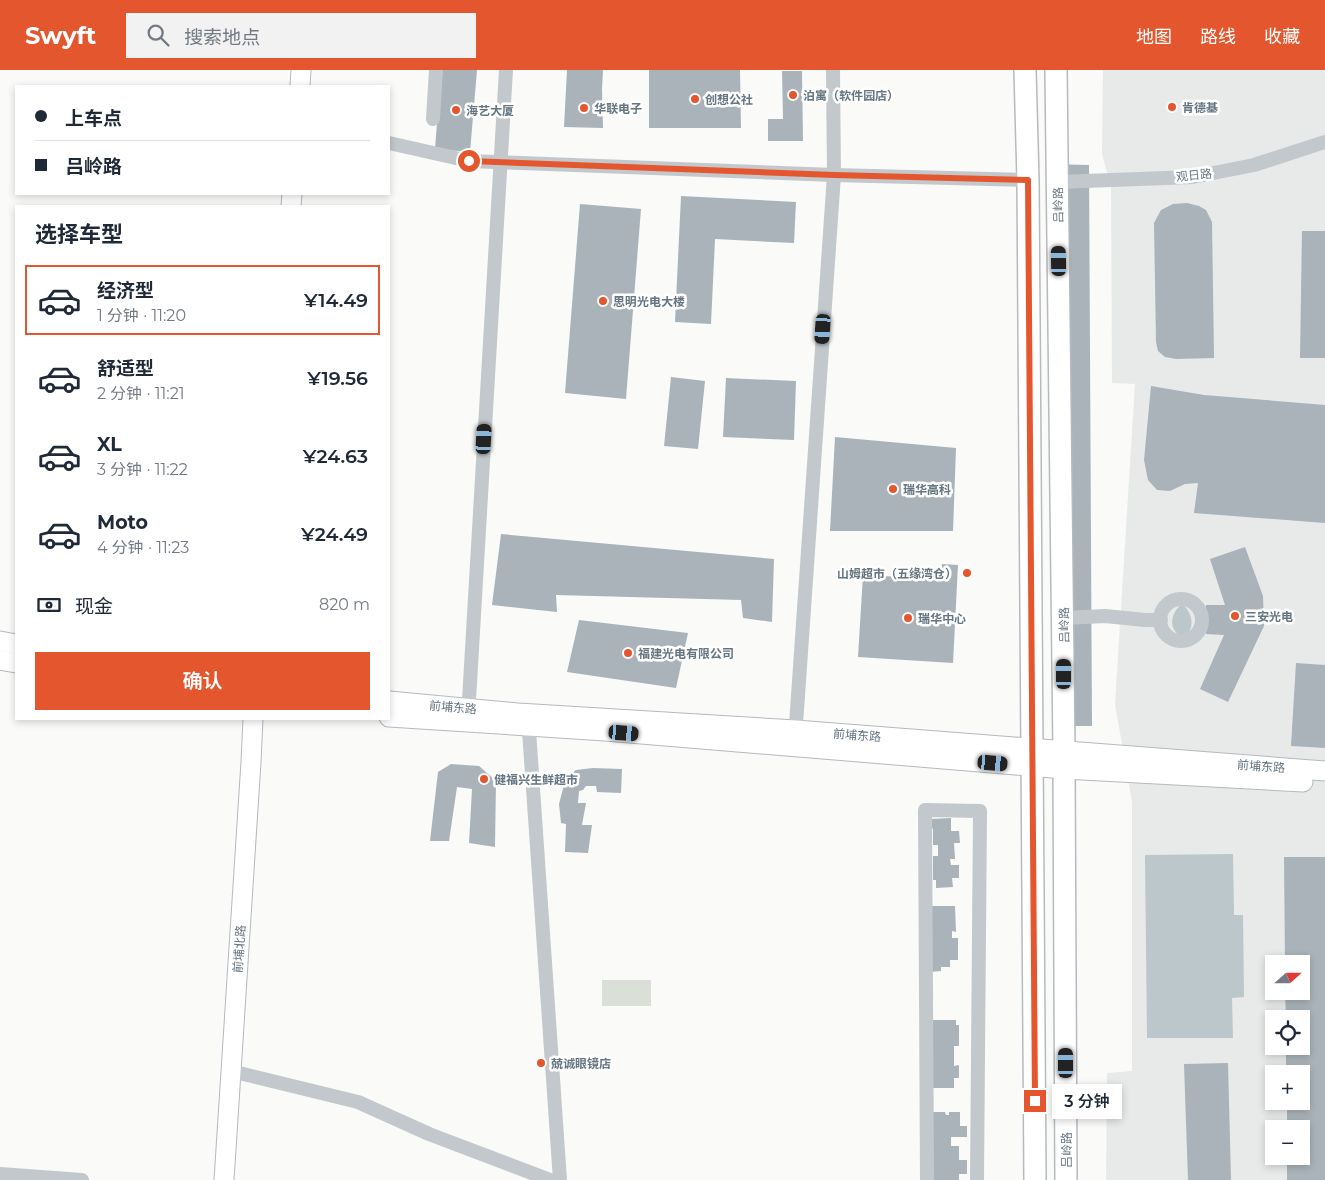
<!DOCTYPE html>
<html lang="zh">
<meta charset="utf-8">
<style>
:root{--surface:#fff;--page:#f2f2f3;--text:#1f2937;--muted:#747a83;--line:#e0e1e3;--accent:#e4572e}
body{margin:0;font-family:Montserrat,"Noto Sans SC",sans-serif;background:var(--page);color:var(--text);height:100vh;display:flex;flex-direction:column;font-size:19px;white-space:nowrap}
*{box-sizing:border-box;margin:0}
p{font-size:16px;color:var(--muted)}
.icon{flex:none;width:28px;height:28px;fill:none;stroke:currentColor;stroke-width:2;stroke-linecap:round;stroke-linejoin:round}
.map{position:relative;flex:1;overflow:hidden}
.sheet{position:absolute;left:15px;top:135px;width:375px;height:515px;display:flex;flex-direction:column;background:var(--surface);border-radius:0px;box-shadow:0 2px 8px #0003}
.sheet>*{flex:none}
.guide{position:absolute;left:15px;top:15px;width:375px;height:110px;border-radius:0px;box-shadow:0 2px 8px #0003;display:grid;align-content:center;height:110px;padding:0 20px;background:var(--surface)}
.needle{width:32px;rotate:69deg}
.controls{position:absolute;left:1265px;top:885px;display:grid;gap:10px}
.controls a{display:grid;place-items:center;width:45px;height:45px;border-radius:0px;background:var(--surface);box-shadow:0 2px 8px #0003;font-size:25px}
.end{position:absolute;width:22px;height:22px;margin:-11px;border:6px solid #e4572e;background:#fff;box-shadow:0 0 0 2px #fff}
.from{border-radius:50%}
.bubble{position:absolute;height:35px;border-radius:0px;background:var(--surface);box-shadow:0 2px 8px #0003;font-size:16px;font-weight:600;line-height:35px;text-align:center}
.car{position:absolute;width:15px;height:30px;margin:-15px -8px;border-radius:6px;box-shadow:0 0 4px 1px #0007;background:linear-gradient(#222 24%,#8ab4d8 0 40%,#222 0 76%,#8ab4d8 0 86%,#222 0)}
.guide b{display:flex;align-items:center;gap:18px;height:48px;font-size:19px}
.guide b+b{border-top:1px solid var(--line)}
.guide i{width:12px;height:12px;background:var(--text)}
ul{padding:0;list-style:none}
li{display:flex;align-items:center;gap:15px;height:70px;margin:0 10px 8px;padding:0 10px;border:2px solid transparent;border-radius:0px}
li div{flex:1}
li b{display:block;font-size:19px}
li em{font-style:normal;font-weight:600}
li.active{border-color:var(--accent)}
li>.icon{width:45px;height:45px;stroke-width:1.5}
h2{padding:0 20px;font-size:22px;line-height:60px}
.pay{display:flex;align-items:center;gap:12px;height:55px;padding:0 20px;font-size:19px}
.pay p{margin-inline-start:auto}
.primary-button{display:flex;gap:10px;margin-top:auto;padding:10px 20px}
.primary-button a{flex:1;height:58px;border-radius:0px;background:var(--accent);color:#fff;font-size:20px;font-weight:600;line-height:58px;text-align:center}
header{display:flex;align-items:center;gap:30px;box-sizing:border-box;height:70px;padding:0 25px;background:var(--accent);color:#fff}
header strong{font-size:24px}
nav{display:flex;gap:28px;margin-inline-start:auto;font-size:18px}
.search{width:350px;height:45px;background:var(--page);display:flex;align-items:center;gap:12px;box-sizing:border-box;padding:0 18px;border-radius:0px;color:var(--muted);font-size:19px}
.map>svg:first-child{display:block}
.built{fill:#e8e9e9;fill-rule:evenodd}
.green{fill:#dadfd7}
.water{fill:#bbc7cb}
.building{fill:#aab3b9}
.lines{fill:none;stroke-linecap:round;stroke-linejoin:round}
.secondary-casing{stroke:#b3babf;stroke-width:21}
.primary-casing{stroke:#b5babe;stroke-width:24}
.minor{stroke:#c3c8cc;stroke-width:14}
.secondary{stroke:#fff;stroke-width:19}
.primary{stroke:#fff;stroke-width:21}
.route{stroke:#e4572e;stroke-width:6}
.poi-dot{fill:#e4572e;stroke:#fff;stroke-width:2}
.labels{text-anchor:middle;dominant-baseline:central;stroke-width:5;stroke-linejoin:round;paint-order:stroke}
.poi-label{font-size:12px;font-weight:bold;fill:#657683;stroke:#fff;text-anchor:start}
.street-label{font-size:12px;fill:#657683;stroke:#fff}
</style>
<header>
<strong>Swyft</strong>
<div class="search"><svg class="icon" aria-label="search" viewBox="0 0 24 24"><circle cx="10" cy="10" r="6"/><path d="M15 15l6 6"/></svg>搜索地点</div>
<nav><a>地图</a><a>路线</a><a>收藏</a></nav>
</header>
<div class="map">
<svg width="1325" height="1110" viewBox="0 0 1325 1110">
<rect width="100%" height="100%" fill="#fafaf8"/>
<path class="built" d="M1103 0H1325V1110H1106L1107 1003 1132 1001V732L1115 634 1135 314 1112 313 1111 117 1102 84ZM1274 894H1301V921H1274ZM1274 949H1301V976H1274ZM1274 1004H1301V1031H1274ZM1274 1059H1301V1086H1274Z"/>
<rect class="green" x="602" y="910" width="49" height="26"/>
<g class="water">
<path d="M1180 536H1184C1193 544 1195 560 1184 567 1169 563 1169 545 1180 536Z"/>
<path d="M1233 784 1234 845H1243L1244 927 1232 928 1233 968H1147L1145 785Z"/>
</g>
<g class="building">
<path d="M441 0H477L470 82 435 79Z"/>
<path d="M567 0H603L602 19 603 58 564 57Z"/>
<path d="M649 0H740L741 58H649Z"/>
<path d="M782 1H802L803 71H768V49H783Z"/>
<path d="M1048 94 1089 95 1092 656H1055Z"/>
<path d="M681 126 796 132 794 173 715 169 711 254 675 252Z"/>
<path d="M1187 133 1199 136 1206 140 1212 152 1214 288 1176 289 1165 287 1158 281 1156 272 1154 153 1161 140 1173 134Z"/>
<path d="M580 134 641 139 626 329 565 323Z"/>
<path d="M1302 161H1325V288H1300Z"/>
<path d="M671 307 705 311 698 379 664 376Z"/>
<path d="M726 308 796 311 794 370 723 367Z"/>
<path d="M1151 316 1204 325 1325 335V453L1194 443 1198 413 1185 414 1170 421 1157 420 1148 410 1144 390Z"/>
<path d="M835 367 956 378 953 461H830Z"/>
<path d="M501 464 774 489 772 552 743 548 741 530 556 525 557 542 492 535Z"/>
<path d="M1245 477 1263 526 1264 556 1228 632 1200 619 1224 565 1206 564V535H1225L1210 489Z"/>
<path d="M942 494 958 495 953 593 858 587 863 505 941 509Z"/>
<path d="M579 550 688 563 676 618 567 602Z"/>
<path d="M1296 593 1325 595V678L1291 676Z"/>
<path d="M451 694 479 696 496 711 495 777 469 773 472 719 457 717 449 771H430L438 702Z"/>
<path d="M593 698 622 699 621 723 597 722 596 716H586L583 720 579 721 578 733H586L582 755H592L588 783 565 782 566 754 561 753 559 734 566 707 576 700Z"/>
<path d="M951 748V761H959L960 773H954L955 789H950L951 795H959V808H952L953 817 936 818V810H933V786H938V775H933V758L932 759 931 749Z"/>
<path d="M1284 787H1325V1110H1287V1086H1301V1059H1287V1031H1301V1004H1286V976H1301V949H1286L1285 921H1301V894H1285Z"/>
<path d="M930 836H955L956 862 952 861V868H958V890H950V897H941V901L930 902Z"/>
<path d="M930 950H956V955H959V976H954V996L959 995V1008H954V1018H927Z"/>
<path d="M1228 993 1231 1110H1188L1184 994Z"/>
<path d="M933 1042H945L946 1045H949V1042H960V1056H967V1067H951V1076H959V1090H967V1104H959V1110H930Z"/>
</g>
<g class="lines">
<defs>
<g id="secondary">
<path d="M300 16 301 0"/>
<path d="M291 136 292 124"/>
<path d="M0 571 16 574"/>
<path d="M0 590 16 593"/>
<path d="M389 631 518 643 796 660 1325 701"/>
<path d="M389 647 605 661 1064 699 1303 712"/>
<path d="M224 1110 251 692 253 649"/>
</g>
<g id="primary">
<path d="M1025 0 1028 110 1035 1110"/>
<path d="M1056 0 1064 680"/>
<path d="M1064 699 1066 1110"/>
</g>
</defs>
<use href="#secondary" class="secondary-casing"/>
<use href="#primary" class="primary-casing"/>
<g class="minor">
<path d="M433 49 436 0"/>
<path d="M389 73 469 91 834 105 1028 110"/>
<path d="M1058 112 1193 107 1254 95 1325 72"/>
<circle cx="1181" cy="550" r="21"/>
<path d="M1064 548 1105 546 1145 550H1161"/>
<path d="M528 646 560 1110"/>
<path d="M468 647 506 0"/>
<path d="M795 669 834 105 833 0"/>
<path d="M231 1001 358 1032 429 1064 550 1110"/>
<path d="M0 1104 82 1110"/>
<path d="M927 1110 925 740 980 741 977 1110"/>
</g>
<use href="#secondary" class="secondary"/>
<use href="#primary" class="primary"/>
</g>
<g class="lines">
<path class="route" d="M469 91 834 105 1028 110 1035 1031"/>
</g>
<g class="poi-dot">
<circle cx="793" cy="25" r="5"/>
<circle cx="695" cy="29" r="5"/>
<circle cx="1172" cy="37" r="5"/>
<circle cx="584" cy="38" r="5"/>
<circle cx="456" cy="40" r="5"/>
<circle cx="603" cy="231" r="5"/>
<circle cx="893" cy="419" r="5"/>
<circle cx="967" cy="503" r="5"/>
<circle cx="1235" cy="546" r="5"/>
<circle cx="908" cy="548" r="5"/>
<circle cx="628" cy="583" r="5"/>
<circle cx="484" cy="709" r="5"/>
<circle cx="541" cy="993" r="5"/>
</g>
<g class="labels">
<g class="poi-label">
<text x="803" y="25">泊寓（软件园店）</text>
<text x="705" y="29">创想公社</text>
<text x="1182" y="37">肯德基</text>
<text x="594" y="38">华联电子</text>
<text x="466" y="40">海艺大厦</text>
<text x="613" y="231">思明光电大楼</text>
<text x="903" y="419">瑞华高科</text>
<text x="957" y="503" text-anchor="end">山姆超市（五缘湾仓）</text>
<text x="1245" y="546">三安光电</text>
<text x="918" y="548">瑞华中心</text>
<text x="638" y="583">福建光电有限公司</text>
<text x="494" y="709">健福兴生鲜超市</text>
<text x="551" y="993">兢诚眼镜店</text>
</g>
<g class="street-label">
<text transform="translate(1194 105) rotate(-6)">观日路</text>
<text transform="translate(1058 135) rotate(-91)">吕岭路</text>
<text transform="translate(1064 555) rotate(-91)">吕岭路</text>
<text transform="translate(453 637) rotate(5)">前埔东路</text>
<text transform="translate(857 665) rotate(4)">前埔东路</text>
<text transform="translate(1261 696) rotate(4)">前埔东路</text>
<text transform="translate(239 879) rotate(-86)">前埔北路</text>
<text transform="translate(1066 1080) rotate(-90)">吕岭路</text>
</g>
</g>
</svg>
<div class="controls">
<a><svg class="needle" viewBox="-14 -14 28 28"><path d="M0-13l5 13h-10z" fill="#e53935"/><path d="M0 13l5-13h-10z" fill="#747a83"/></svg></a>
<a><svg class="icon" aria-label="locate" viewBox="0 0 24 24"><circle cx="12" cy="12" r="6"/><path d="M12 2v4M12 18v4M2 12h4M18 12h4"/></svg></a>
<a>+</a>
<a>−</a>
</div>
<i class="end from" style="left:469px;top:91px"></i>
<i class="end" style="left:1035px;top:1031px"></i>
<div class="bubble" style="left:1052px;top:1014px;width:70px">3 分钟</div>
<i class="car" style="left:1059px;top:191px;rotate:359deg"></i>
<i class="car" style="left:823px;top:259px;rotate:184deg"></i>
<i class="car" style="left:484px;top:369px;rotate:3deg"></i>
<i class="car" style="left:1064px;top:604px;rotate:0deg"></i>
<i class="car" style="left:624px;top:663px;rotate:95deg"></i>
<i class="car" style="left:993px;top:693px;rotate:95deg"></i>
<i class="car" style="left:1066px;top:993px;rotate:0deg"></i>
<div class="guide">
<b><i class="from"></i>上车点</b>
<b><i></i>吕岭路</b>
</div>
<section class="sheet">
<h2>选择车型</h2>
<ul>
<li class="active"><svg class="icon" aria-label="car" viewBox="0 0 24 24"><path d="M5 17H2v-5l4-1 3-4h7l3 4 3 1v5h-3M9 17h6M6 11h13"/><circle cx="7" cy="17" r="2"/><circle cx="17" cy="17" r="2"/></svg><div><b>经济型</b><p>1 分钟 · 11:20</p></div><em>¥14.49</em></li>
<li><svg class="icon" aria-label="car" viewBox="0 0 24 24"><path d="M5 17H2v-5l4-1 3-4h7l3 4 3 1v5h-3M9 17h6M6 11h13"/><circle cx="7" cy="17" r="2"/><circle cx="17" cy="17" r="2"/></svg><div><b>舒适型</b><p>2 分钟 · 11:21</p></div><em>¥19.56</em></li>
<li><svg class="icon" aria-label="car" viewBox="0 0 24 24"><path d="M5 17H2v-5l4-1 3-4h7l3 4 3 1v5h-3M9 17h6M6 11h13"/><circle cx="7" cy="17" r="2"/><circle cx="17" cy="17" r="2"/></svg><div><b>XL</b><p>3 分钟 · 11:22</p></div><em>¥24.63</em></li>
<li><svg class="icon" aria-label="car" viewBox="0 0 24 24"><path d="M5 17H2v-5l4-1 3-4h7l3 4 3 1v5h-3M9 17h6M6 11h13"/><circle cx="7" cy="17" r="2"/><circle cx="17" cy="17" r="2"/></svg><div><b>Moto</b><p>4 分钟 · 11:23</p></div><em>¥24.49</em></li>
</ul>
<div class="pay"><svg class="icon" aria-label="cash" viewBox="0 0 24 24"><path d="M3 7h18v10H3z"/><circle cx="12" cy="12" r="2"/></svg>现金<p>820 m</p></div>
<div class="primary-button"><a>确认</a></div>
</section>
</div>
